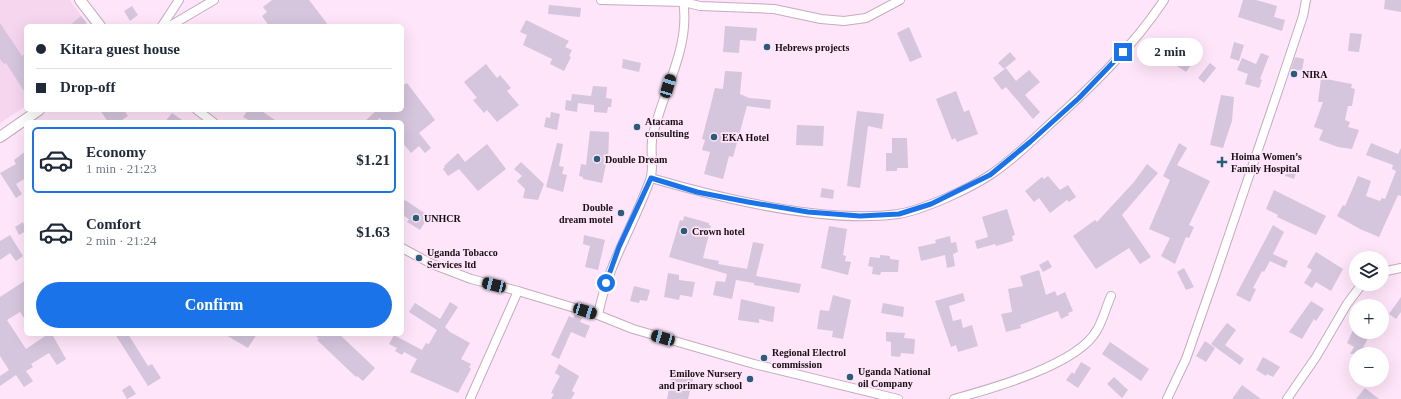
<!DOCTYPE html>
<meta charset="utf-8">
<style>
:root{--surface:#fff;--page:#f6f6f7;--text:#1f2937;--muted:#747a83;--line:#e0e1e3;--accent:#1a73e8}
body{margin:0;font-family:Georgia,serif;background:var(--page);color:var(--text);height:100vh;display:flex;flex-direction:column;font-size:15px;white-space:nowrap}
*{box-sizing:border-box;margin:0}
p{font-size:13px;color:var(--muted)}
.icon{flex:none;width:22px;height:22px;fill:none;stroke:currentColor;stroke-width:2;stroke-linecap:round;stroke-linejoin:round}
.map{position:relative;flex:1;overflow:hidden}
.details{position:absolute;left:24px;top:120px;width:380px;height:216px;display:flex;flex-direction:column;background:var(--surface);border-radius:6px;box-shadow:0 4px 16px #0002}
.details>*{flex:none}
.banner{position:absolute;left:24px;top:24px;width:380px;height:88px;border-radius:6px;box-shadow:0 4px 16px #0002;display:grid;align-content:center;height:88px;padding:0 12px;background:var(--surface)}
.buttons{position:absolute;left:1349px;top:251px;display:grid;gap:8px}
.buttons a{display:grid;place-items:center;width:40px;height:40px;border-radius:50%;background:var(--surface);box-shadow:0 4px 16px #0002;font-size:20px}
.end{position:absolute;width:18px;height:18px;margin:-9px;border:5px solid #1a73e8;background:#fff;box-shadow:0 0 0 2px #fff}
.from{border-radius:50%}
.bubble{position:absolute;height:28px;border-radius:14px;background:var(--surface);box-shadow:0 4px 16px #0002;font-size:13px;font-weight:800;line-height:28px;text-align:center}
.car{position:absolute;width:12px;height:24px;margin:-12px -6px;border-radius:5px;box-shadow:0 0 3px 1px #0007;background:linear-gradient(#222 24%,#8ab4d8 0 40%,#222 0 76%,#8ab4d8 0 86%,#222 0)}
.banner b{display:flex;align-items:center;gap:14px;height:38px;font-size:15px}
.banner b+b{border-top:1px solid var(--line)}
.banner i{width:10px;height:10px;background:var(--text)}
ul{padding:7px 0 0;list-style:none}
li{display:flex;align-items:center;gap:12px;height:66px;margin:0 8px 6px;padding:0 4px;border:2px solid transparent;border-radius:6px}
li div{flex:1}
li b{display:block;font-size:15px}
li em{font-style:normal;font-weight:800}
li.selected{border-color:var(--accent)}
li>.icon{width:36px;height:36px;stroke-width:1.5}
.button{display:flex;gap:8px;margin-top:auto;padding:8px 12px}
.button a{flex:1;height:46px;border-radius:24px;background:var(--accent);color:#fff;font-size:16px;font-weight:800;line-height:46px;text-align:center}
.map>svg:first-child{display:block}
.built{fill:#f5d6ee}
.building{fill:#d5c5dd}
.lines{fill:none;stroke-linecap:round;stroke-linejoin:round}
.minor-casing{stroke:#c4acbf;stroke-width:10}
.tertiary-casing{stroke:#c4acbf;stroke-width:12}
.minor{stroke:#fff;stroke-width:8}
.tertiary{stroke:#fff;stroke-width:10}
.route{stroke:#1a73e8;stroke-width:5}
.poi-dot{fill:#295d79;stroke:#ffe5f9;stroke-width:1.5}
.labels{text-anchor:middle;dominant-baseline:central;stroke-width:3.5;stroke-linejoin:round;paint-order:stroke}
.poi-label{font-size:10px;font-weight:bold;fill:#170f15;stroke:#ffe5f9;text-anchor:start}
</style>
<div class="map">
<svg width="1401" height="399" viewBox="0 0 1401 399">
<rect width="100%" height="100%" fill="#ffe5f9"/>
<path class="built" d="M0 0H70L88 26H26V106L0 123Z"/>
<g class="building">
<path d="M272 0H309L329 26H269L262 16 267 12 263 7Z"/>
<path d="M1243 0H1256L1277 6 1274 17 1285 20 1282 31 1238 17Z"/>
<path d="M1385 0H1401V12L1384 9Z"/>
<path d="M549 5 581 8 580 17 548 14Z"/>
<path d="M132 6 138 15 130 21 124 11Z"/>
<path d="M81 16 87 23 82 26H69Z"/>
<path d="M526 20 569 41 565 47 572 50 569 56 571 57 564 71 550 64 552 59 523 45 527 35 520 32Z"/>
<path d="M0 23 22 56 26 53V94L6 63 4 64 0 59Z"/>
<path d="M725 26 757 28 756 41 740 40 739 53 723 52Z"/>
<path d="M909 27 922 57 910 62 897 33Z"/>
<path d="M1350 33 1362 34 1359 52 1348 51Z"/>
<path d="M1234 42 1244 45 1239 61 1230 58Z"/>
<path d="M1184 43 1199 54 1186 72 1174 64 1179 58 1175 55Z"/>
<path d="M1010 52 1016 59 1004 69 998 63Z"/>
<path d="M1261 53 1269 56 1260 79 1262 80 1259 88 1245 84 1248 74 1237 70 1242 58 1256 64Z"/>
<path d="M1295 57 1304 59 1302 71 1291 69Z"/>
<path d="M623 59 641 63 639 72 622 68Z"/>
<path d="M1210 63 1216 68 1204 83 1198 78Z"/>
<path d="M486 64 497 78 500 75 511 88 507 91 519 105 497 122 487 110 484 113 473 100 477 98 464 82Z"/>
<path d="M1006 68 1016 81 1029 70 1040 82 1025 95 1040 112 1033 119 1006 87 1002 90 993 78Z"/>
<path d="M725 71 742 72 740 94 749 98 771 100 770 109 747 106 733 157 729 156 723 179 704 174 710 152 702 150 705 140 702 139 715 88 723 89Z"/>
<path d="M1321 78 1352 84 1351 88 1355 89 1352 106H1348L1345 120 1350 122 1348 127 1359 130 1352 149 1338 147 1319 140 1323 130 1314 127 1323 102H1318Z"/>
<path d="M407 83 435 120 419 133 431 148 425 153 419 146 411 153 402 142V122H383L380 118 375 122H364L375 112 373 110H402V86Z"/>
<path d="M593 86 607 87 606 98 612 99 611 107H608L607 113 594 112V105L578 103 577 112 565 110 566 100 571 101 572 94 591 96Z"/>
<path d="M956 91 964 112 969 110 978 134 957 142 955 138 952 140 936 99Z"/>
<path d="M1221 95 1234 97 1232 121 1223 148 1210 145Z"/>
<path d="M100 110H124L128 116 119 122H108Z"/>
<path d="M248 110H260L278 122H252L243 117Z"/>
<path d="M857 111 884 114 882 129 868 126 860 188 847 186Z"/>
<path d="M551 112 560 114 557 130 544 127 546 117 550 118Z"/>
<path d="M172 113 185 122H165Z"/>
<path d="M797 125 824 126 823 146 796 145Z"/>
<path d="M590 131 609 132 608 164H606L602 183 583 179V177L579 176 581 164 586 165Z"/>
<path d="M892 138H907L908 168H897V171H886V153H892Z"/>
<path d="M557 143 563 144 559 166 564 167 562 174 567 175 563 192 546 187Z"/>
<path d="M1179 143 1187 148 1177 165 1210 181 1189 225 1194 227 1189 238 1186 237 1175 264 1161 256 1170 238 1149 229 1170 180 1163 176Z"/>
<path d="M1371 143 1398 154 1401 148V196L1398 195 1379 237 1360 229 1337 216 1343 205 1345 206 1346 204 1358 176 1371 181 1366 196 1380 201 1382 198 1385 199 1396 171 1392 169 1393 165 1366 155Z"/>
<path d="M487 144 506 169 478 191 459 169 448 176 443 169 445 167 444 166 458 153 465 162Z"/>
<path d="M26 151V178L16 184 22 194 16 198 0 173 16 164 14 160Z"/>
<path d="M521 162 544 184 538 200 523 198 525 189 517 181 522 176 514 169Z"/>
<path d="M1147 164 1158 173 1122 215 1151 257 1140 264 1129 248 1096 269 1073 236 1095 220 1097 222 1134 182Z"/>
<path d="M1289 165 1298 167 1294 179 1285 176Z"/>
<path d="M1048 176 1060 190 1068 185 1076 197 1069 202 1067 200 1050 213 1039 198 1034 202 1025 191 1042 177 1044 179Z"/>
<path d="M822 188 834 190 833 199 820 197Z"/>
<path d="M1274 190 1326 216 1316 235 1277 217 1278 215 1266 209Z"/>
<path d="M405 200 429 216 420 230 407 222 409 219 402 215V204Z"/>
<path d="M1007 209 1015 235 1012 236 1013 241 996 246 995 244 977 249 975 241 988 237 982 217Z"/>
<path d="M684 216 709 223V225L711 226 703 258 719 261 718 264 747 269 753 242 764 244 756 276 801 284 799 293 754 285V283L736 280 732 299 713 295 716 281 725 282 727 274 669 257 680 220 683 221Z"/>
<path d="M23 222 26 231 19 235 15 227Z"/>
<path d="M1273 225 1284 232 1273 254 1288 261 1285 268 1270 261 1264 272 1262 271 1253 288 1256 289 1250 302 1236 295Z"/>
<path d="M829 226 847 229 843 255 846 256 845 261 851 262 848 275 821 268Z"/>
<path d="M10 235 23 256 16 261 10 253 0 260V241Z"/>
<path d="M584 235 605 240 598 270 585 267 590 246 583 244Z"/>
<path d="M950 236 951 243 956 242 958 252 953 254 955 266 947 268 945 255 921 261 918 247 936 243 935 240Z"/>
<path d="M1316 252 1343 269 1331 291 1316 282 1312 288 1304 283 1312 270 1307 267Z"/>
<path d="M880 255 890 256V259L899 260 898 272H881L880 275 872 274 873 267 868 266 870 257 880 258Z"/>
<path d="M1048 260 1052 267 1043 272 1039 265Z"/>
<path d="M1184 268 1194 287 1186 290 1177 272Z"/>
<path d="M1039 270 1046 295 1055 291 1057 296 1065 292 1073 311 1068 313 1069 315 1061 319 1058 311 1020 325 1021 328 1006 332 1001 314 1012 312 1008 289 1023 286 1020 276Z"/>
<path d="M668 273 679 275V280L695 282 692 297 680 295 679 300 664 297Z"/>
<path d="M26 280V321L20 312 7 320 26 349 48 334H52L66 359 57 365 49 353 31 364 33 367 26 371 33 381 24 387 16 375 0 386V376L9 370 0 356V297Z"/>
<path d="M634 286 650 290 647 301 640 300 639 303 630 301Z"/>
<path d="M963 293 965 301 949 306 953 321 961 319 963 328 972 325 978 346 958 352 956 345 951 347 935 301Z"/>
<path d="M833 295 851 300 843 339 832 337 833 331 817 329 820 310 829 311Z"/>
<path d="M1401 297V312L1396 319 1389 314Z"/>
<path d="M741 299 775 307 773 322 759 319V323L738 320Z"/>
<path d="M1311 301 1324 309 1316 321 1314 319 1302 339 1289 332Z"/>
<path d="M450 302 458 307 445 327 450 332 470 343 461 359 471 364 469 367 471 369 458 393 410 372 417 359 404 352 402 355 395 351 397 348 389 344 394 335 422 350 426 343 429 344 437 330 409 312 415 303 440 319Z"/>
<path d="M883 303 904 307 903 317 881 313Z"/>
<path d="M575 315 582 318 580 322 590 326 585 338 571 332 559 359 551 355 569 316 573 318Z"/>
<path d="M1227 323 1236 330 1225 345 1244 359 1240 365 1211 344Z"/>
<path d="M1354 328 1356 332H1361L1369 336 1360 354H1350L1354 347 1347 343Z"/>
<path d="M886 332 905 333 904 338 915 339 914 354 901 353 900 357 891 356V342L886 341Z"/>
<path d="M115 334H128L148 366 152 364 161 378 148 386Z"/>
<path d="M224 334H257L248 348Z"/>
<path d="M314 334H339L375 368 363 381 357 376 356 377 317 340 319 339Z"/>
<path d="M1205 341 1215 348 1206 362 1196 356Z"/>
<path d="M1110 342 1149 369 1141 381 1102 354Z"/>
<path d="M1263 357 1280 367 1273 377 1267 374 1266 376 1256 370Z"/>
<path d="M1081 362 1091 368 1078 388 1066 380 1072 372 1074 374Z"/>
<path d="M559 364 579 376 572 391 575 393 571 399H551L554 394 551 393 560 376 555 373Z"/>
<path d="M673 369 691 373 690 378 693 379 688 399H667Z"/>
<path d="M1114 377 1128 390 1122 398 1107 384Z"/>
<path d="M130 385 136 394 127 399 122 390Z"/>
<path d="M1242 385 1261 399H1232Z"/>
<path d="M1365 388 1379 399H1356Z"/>
</g>
<g class="lines">
<defs>
<g id="minor">
<path d="M601 0 684 2 700 6 774 9 821 19 844 21 866 18 900 0"/>
<path d="M162 26 179 0"/>
<path d="M170 26 214 0"/>
<path d="M197 110 213 122"/>
<path d="M651 178C723 199 824 224 898 214 923 210 969 189 990 175 1011 161 1031 142 1050 124 1091 87 1133 47 1164 0"/>
<path d="M402 248 432 264 471 279 518 291 598 315 633 329 754 364 898 399"/>
<path d="M1382 272 1401 268"/>
<path d="M598 315C608 264 633 227 650 180 655 166 649 149 653 135 663 90 691 47 683 0"/>
<path d="M470 399 518 291"/>
<path d="M954 399C990 389 1078 365 1097 330 1103 320 1106 307 1111 296"/>
<path d="M1167 399 1186 359 1216 273 1279 88 1303 16 1306 0"/>
<path d="M1287 399 1316 357 1347 304 1362 284"/>
</g>
<g id="tertiary">
<path d="M80 0 100 26"/>
<path d="M0 137 39 110"/>
</g>
</defs>
<use href="#minor" class="minor-casing"/>
<use href="#tertiary" class="tertiary-casing"/>
<use href="#minor" class="minor"/>
<use href="#tertiary" class="tertiary"/>
</g>
<g class="lines">
<path class="route" d="M606 283 619 247 651 178 697 192 748 202 808 212 860 216 899 214 931 204 990 175 1030 142 1079 98 1123 52"/>
</g>
<g class="poi-dot">
<circle cx="767" cy="47" r="4"/>
<circle cx="1294" cy="74" r="4"/>
<circle cx="637" cy="127" r="4"/>
<circle cx="714" cy="137" r="4"/>
<circle cx="597" cy="159" r="4"/>
<path d="M1220 156h4v4h4v4h-4v4h-4v-4h-4v-4h4z"/>
<circle cx="621" cy="213" r="4"/>
<circle cx="416" cy="218" r="4"/>
<circle cx="684" cy="231" r="4"/>
<circle cx="419" cy="258" r="4"/>
<circle cx="764" cy="358" r="4"/>
<circle cx="850" cy="377" r="4"/>
<circle cx="750" cy="379" r="4"/>
</g>
<g class="labels">
<g class="poi-label">
<text x="775" y="47">Hebrews projects</text>
<text x="1302" y="74">NIRA</text>
<text x="645" y="121">Atacama<tspan x="645" dy="12">consulting</tspan></text>
<text x="722" y="137">EKA Hotel</text>
<text x="1231" y="156">Hoima Women’s<tspan x="1231" dy="12">Family Hospital</tspan></text>
<text x="605" y="159">Double Dream</text>
<text x="613" y="207" text-anchor="end">Double<tspan x="613" dy="12">dream motel</tspan></text>
<text x="424" y="218">UNHCR</text>
<text x="692" y="231">Crown hotel</text>
<text x="427" y="252">Uganda Tobacco<tspan x="427" dy="12">Services ltd</tspan></text>
<text x="772" y="352">Regional Electrol<tspan x="772" dy="12">commission</tspan></text>
<text x="858" y="371">Uganda National<tspan x="858" dy="12">oil Company</tspan></text>
<text x="742" y="373" text-anchor="end">Emilove Nursery<tspan x="742" dy="12">and primary school</tspan></text>
</g>
</g>
</svg>
<div class="buttons">
<a><svg class="icon" aria-label="layers" viewBox="0 0 24 24"><path d="M12 4l9 5-9 5-9-5zM3 14l9 5 9-5"/></svg></a>
<a>+</a>
<a>−</a>
</div>
<i class="end from" style="left:606px;top:283px"></i>
<i class="end" style="left:1123px;top:52px"></i>
<div class="bubble" style="left:1137px;top:38px;width:66px">2 min</div>
<i class="car" style="left:668px;top:86px;rotate:17deg"></i>
<i class="car" style="left:494px;top:285px;rotate:284deg"></i>
<i class="car" style="left:585px;top:311px;rotate:107deg"></i>
<i class="car" style="left:663px;top:338px;rotate:286deg"></i>
<div class="banner">
<b><i class="from"></i>Kitara guest house</b>
<b><i></i>Drop-off</b>
</div>
<section class="details">
<ul>
<li class="selected"><svg class="icon" aria-label="car" viewBox="0 0 24 24"><path d="M5 17H2v-5l4-1 3-4h7l3 4 3 1v5h-3M9 17h6M6 11h13"/><circle cx="7" cy="17" r="2"/><circle cx="17" cy="17" r="2"/></svg><div><b>Economy</b><p>1 min · 21:23</p></div><em>$1.21</em></li>
<li><svg class="icon" aria-label="car" viewBox="0 0 24 24"><path d="M5 17H2v-5l4-1 3-4h7l3 4 3 1v5h-3M9 17h6M6 11h13"/><circle cx="7" cy="17" r="2"/><circle cx="17" cy="17" r="2"/></svg><div><b>Comfort</b><p>2 min · 21:24</p></div><em>$1.63</em></li>
</ul>
<div class="button"><a>Confirm</a></div>
</section>
</div>
